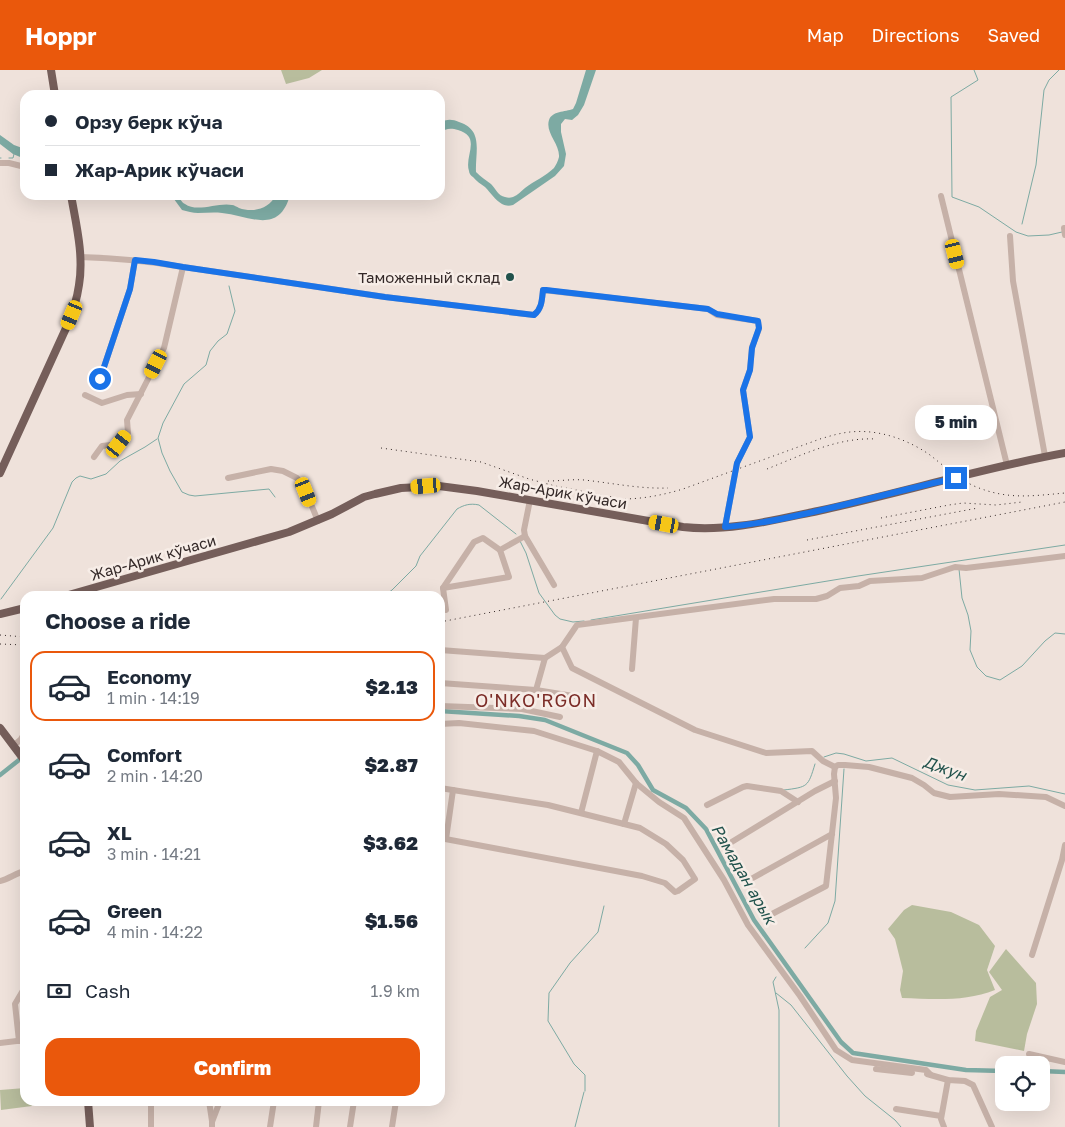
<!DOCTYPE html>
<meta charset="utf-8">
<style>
:root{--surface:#fff;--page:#f2f2f3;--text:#1f2937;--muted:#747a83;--line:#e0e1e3;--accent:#ea580c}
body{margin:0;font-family:"Golos Text",sans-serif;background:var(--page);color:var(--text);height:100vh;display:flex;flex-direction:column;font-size:19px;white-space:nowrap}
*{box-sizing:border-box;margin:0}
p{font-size:16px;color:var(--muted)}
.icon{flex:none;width:28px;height:28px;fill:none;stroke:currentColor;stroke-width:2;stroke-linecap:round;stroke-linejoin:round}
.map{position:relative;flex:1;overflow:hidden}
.sheet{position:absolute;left:20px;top:521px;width:425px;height:515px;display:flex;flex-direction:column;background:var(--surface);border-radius:15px;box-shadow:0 5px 20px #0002}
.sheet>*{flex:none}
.hud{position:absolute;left:20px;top:20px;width:425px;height:110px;border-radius:15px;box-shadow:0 5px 20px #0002;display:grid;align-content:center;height:110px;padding:0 25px;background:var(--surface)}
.controls{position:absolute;left:995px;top:986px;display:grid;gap:10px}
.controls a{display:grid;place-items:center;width:55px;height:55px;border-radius:10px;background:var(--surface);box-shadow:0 5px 20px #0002;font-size:25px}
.end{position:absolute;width:22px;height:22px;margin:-11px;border:6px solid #1a73e8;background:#fff;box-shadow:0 0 0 2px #fff}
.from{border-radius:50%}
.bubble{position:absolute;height:35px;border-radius:15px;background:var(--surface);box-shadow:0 5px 20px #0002;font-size:16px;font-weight:800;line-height:35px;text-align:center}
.car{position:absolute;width:15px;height:30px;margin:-15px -8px;border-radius:6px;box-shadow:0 0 4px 1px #0007;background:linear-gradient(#f5c518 24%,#345 0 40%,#f5c518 0 76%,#345 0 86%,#f5c518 0)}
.hud b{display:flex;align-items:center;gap:18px;height:48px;font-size:19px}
.hud b+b{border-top:1px solid var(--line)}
.hud i{width:12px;height:12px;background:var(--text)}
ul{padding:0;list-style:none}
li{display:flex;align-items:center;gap:15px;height:70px;margin:0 10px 8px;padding:0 15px;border:2px solid transparent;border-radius:15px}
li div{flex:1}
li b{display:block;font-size:19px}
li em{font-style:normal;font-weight:800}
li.current{border-color:var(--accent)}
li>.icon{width:45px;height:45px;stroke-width:1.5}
h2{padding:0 25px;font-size:22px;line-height:60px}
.pay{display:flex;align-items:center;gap:12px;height:55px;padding:0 25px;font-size:19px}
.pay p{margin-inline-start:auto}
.button{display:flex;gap:10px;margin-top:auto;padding:10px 25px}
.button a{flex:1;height:58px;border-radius:15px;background:var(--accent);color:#fff;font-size:20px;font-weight:800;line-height:58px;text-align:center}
header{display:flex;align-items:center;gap:30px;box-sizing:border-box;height:70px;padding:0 25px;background:var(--accent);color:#fff}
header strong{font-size:24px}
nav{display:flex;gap:28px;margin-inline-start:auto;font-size:18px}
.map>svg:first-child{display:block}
.green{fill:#b8bd9d}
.water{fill:#7daaa3}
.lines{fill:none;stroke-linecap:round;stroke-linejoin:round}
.stream{stroke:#7daaa3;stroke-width:1}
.canal{stroke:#7daaa3;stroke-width:4.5}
.minor{stroke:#c6b1a8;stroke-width:6}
.major{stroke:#755e5a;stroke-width:8}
.rail{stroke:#342928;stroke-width:1;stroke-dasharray:1 4;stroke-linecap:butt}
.route{stroke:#1a73e8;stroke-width:6}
.poi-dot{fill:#21524c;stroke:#f7ede7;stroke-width:2}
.labels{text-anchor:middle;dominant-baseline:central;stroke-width:5;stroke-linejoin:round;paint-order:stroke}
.poi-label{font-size:15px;fill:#342928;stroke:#f7ede7;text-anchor:end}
.street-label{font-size:15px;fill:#342928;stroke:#f7ede7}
.water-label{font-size:16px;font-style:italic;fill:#21524c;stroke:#f7ede7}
.quarter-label{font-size:18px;letter-spacing:1px;fill:#7c2d28;stroke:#f7ede7}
</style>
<header>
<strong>Hoppr</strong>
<nav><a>Map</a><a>Directions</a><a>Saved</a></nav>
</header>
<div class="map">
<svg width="1065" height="1057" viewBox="0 0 1065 1057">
<rect width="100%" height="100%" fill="#efe2db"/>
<g class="green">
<path d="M281 0H322L309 8 286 14Z"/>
<path d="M912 835 951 842 979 855 995 876 987 900 995 920C965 932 933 929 902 928L900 920 903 901 895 869 888 859 904 840Z"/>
<path d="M1006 879 1036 913 1037 934 1027 964 1024 981 975 971 976 961 990 927 1002 920 989 902Z"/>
<path d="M25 1018V1031H31L32 1036 1 1040 0 1020Z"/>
</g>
<g class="water">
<path d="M586 0H596L584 35 578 45 572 50 565 49 561 54V62L566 84 564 96 555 106 513 135C509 136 506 136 502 134 495 130 491 123 485 117 481 114 476 111 473 107 471 106 469 103 469 101 464 86 482 67 458 60 451 58 446 58 440 63V53C446 49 452 49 459 52 484 60 475 82 476 102 481 107 486 110 491 114 496 119 498 126 505 127 508 128 510 128 513 127 518 125 521 121 525 118 534 111 546 106 554 98 556 95 558 91 559 87 560 74 545 63 549 50 552 41 565 42 573 39L576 33Z"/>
<path d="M0 65 14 75 25 79V89L13 84 0 74Z"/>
<path d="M171 125H178C180 128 181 132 185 134 197 143 218 132 232 135 234 135 237 137 239 138 253 143 269 139 276 125H290C279 165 250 146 222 143 214 142 206 143 198 143 193 143 187 141 182 140Z"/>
</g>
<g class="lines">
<g class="stream">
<path d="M974 0 978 10 951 27 952 127 979 137 1016 162 1028 166 1049 165 1062 162"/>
<path d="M0 88H1"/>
<path d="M9 88H13L14 84"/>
<path d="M1022 154 1036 95 1044 20 1049 10 1059 0"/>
<path d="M229 216 235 241 227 264 218 271 210 281 206 295 184 314 163 353 158 368 162 383 170 401 182 422 189 425 195 426 269 419 275 427"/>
<path d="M520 471 526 483 539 523 555 545 560 549 573 552 584 551"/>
<path d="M959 499 962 528 968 545 971 561 970 580 977 597 986 606 1000 610 1022 596 1045 571 1055 563 1065 564"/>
<path d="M384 526 392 520 416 496 420 486 457 439C464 435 470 433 479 435L516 464"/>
<path d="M1 529 53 458 72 412 76 408 80 406 91 409 106 404 120 391 145 377 157 369"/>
<path d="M591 550 858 506 1065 475"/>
<path d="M824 687 836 683 844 684 866 691 892 688 948 715 975 720 1029 716 1065 724"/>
<path d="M784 720C808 717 808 717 815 694"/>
<path d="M805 878 828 853 835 831 844 699"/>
<path d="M776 907 773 912 779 940V1057"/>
<path d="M776 923 791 935 847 1006 865 1026 895 1050 901 1057"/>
<path d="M585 1021V1005L574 994 548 951 549 923 570 893 598 862 604 836"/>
<path d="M575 1057 584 1022"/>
</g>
<g class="canal">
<path d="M440 641 519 646 545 650 627 683 638 695 653 720 686 738 706 759 754 850 841 972 853 983 966 1000 1004 1001"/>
<path d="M0 705 19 690 25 682"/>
<path d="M1041 1001 1065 1002"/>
</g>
<g class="minor">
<path d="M0 93H9L25 97"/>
<path d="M941 126 1007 395"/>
<path d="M1064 158 1065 165"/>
<path d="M1010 166 1013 211 1045 386"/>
<path d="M80 187C115 188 149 191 183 197L385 227 534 245C542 239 542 229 543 220L708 239 717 245 758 251 759 259 752 277 750 300 743 320 750 367 737 393 725 457"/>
<path d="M100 309 130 219 135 190"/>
<path d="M85 325 102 333 127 325 141 324"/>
<path d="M94 387 102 376 119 374 128 363 127 350 164 278 183 197"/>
<path d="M228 408 271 399 283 401 297 408 306 422 318 451"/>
<path d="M530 430 524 460 525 466 554 515"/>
<path d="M443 518 509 507 500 480"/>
<path d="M446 540 443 518 474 472 483 468 500 480 525 466"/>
<path d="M562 577 572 598 695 660 766 683 812 681 823 691 835 697 838 695H845L869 697 912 708 924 715 934 723 950 727 999 724 1046 727 1065 736"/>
<path d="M440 580 545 588 562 577 577 555 774 529H816L827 526 840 518 859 516 870 511 922 508 955 497 966 498 1065 486"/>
<path d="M632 599 636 548"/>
<path d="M440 613 536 620 573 626"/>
<path d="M536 620 545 588"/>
<path d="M440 636 522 639 560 647"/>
<path d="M440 654 459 653 534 661 597 681 619 692 636 713 659 732 684 748 724 810 748 855 800 926 836 980 852 990 926 1000 931 1005"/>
<path d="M12 675C20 672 23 668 25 660"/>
<path d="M440 718 548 735 640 758 666 774 683 790 695 809 678 821 675 822 665 813 642 806 440 768"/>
<path d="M707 735 743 717 747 716 781 721 798 732"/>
<path d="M581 743 597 681"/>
<path d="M624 754 636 713"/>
<path d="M446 769 453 720"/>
<path d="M730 773 815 721 835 711"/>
<path d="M751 809 832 764"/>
<path d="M0 811C9 809 16 803 25 801"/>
<path d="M772 844 826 816 836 728 834 704 835 697"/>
<path d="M1032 885 1062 790 1065 775"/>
<path d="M19 971 15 934 25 917"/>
<path d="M0 973 25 970"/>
<path d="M1029 984 1065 992"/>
<path d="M876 999 912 1003"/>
<path d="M927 1004 948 1010 965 1011 973 1015 992 1057"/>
<path d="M151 1031V1057"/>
<path d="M209 1031 212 1051"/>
<path d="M896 1039 941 1046"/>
<path d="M212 1057V1052L220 1031"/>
<path d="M270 1057 274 1031"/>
<path d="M316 1057 319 1031"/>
<path d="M350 1057 354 1031"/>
<path d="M392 1057 396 1031"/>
<path d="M944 1057 941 1049 948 1010"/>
</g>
<g class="major">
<path d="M51 0 55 25"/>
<path d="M0 403 67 256C73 242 77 229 79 215 84 185 76 154 71 125"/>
<path d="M65 526 289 462 332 444 364 427 375 424 401 418 439 416 477 421 683 457C728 462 774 450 818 441 901 423 982 398 1065 383"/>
<path d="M0 544 25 538"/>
<path d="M0 658 25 691"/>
<path d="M88 1031 90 1057"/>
</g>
<g class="rail">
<path d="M381 378 481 392 529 409 555 416 622 429C643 429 663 425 683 419L820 369C830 366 840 363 850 362 878 359 907 369 930 385 944 396 957 408 974 416 1007 430 1031 426 1065 423"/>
<path d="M767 399C802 385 838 367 876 369"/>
<path d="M548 411C560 411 572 409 584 410 612 413 639 419 668 418"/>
<path d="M881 448 949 435 963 433 996 435 1022 432"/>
<path d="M807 470 978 438"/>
<path d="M440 552 1065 432"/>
<path d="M0 565 25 567"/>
<path d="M0 574 25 575"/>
</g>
</g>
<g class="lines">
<path class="route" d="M100 309 130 219 135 190 154 192 183 197 385 227 534 245C542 239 542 229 543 220H546L708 239 717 244 758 251 759 258 752 278 750 300 743 320 750 367 737 393 725 457C751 455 778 450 804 444 855 433 905 419 956 408"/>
</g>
<circle class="poi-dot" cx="510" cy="207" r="5"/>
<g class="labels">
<g class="poi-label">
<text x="500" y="207">Таможенный склад</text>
</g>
<g class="street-label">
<text transform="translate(563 422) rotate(10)">Жар-Арик кўчаси</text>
<text transform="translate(153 487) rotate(-16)">Жар-Арик кўчаси</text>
</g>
<g class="water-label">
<text transform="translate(945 698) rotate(20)">Джун</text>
<text transform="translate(744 804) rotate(60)">Рамадан арык</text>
</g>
<g class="quarter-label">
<text x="536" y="630">O'NKO'RGON</text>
</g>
</g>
</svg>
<div class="controls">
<a><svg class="icon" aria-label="locate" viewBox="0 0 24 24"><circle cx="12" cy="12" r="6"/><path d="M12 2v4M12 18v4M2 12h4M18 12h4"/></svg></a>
</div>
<i class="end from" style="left:100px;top:309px"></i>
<i class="end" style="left:956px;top:408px"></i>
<div class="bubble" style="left:915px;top:335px;width:82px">5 min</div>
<i class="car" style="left:955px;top:184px;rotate:166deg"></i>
<i class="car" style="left:72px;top:245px;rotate:203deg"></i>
<i class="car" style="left:156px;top:294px;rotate:207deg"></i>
<i class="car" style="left:119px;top:374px;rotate:38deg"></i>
<i class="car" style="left:426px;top:416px;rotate:265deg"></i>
<i class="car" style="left:306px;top:422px;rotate:158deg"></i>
<i class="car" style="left:664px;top:454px;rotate:280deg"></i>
<div class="hud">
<b><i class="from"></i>Орзу берк кўча</b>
<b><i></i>Жар-Арик кўчаси</b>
</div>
<section class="sheet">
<h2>Choose a ride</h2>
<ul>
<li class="current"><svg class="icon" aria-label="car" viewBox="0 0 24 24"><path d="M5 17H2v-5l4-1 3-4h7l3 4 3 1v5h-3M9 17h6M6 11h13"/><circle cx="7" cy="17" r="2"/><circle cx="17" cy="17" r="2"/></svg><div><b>Economy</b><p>1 min · 14:19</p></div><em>$2.13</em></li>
<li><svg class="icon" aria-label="car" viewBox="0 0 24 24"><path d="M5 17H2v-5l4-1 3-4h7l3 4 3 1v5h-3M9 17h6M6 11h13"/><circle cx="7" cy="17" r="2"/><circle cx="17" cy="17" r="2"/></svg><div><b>Comfort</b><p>2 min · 14:20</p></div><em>$2.87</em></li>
<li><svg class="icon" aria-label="car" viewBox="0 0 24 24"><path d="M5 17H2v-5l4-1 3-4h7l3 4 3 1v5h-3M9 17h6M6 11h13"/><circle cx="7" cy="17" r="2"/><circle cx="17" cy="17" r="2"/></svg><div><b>XL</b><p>3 min · 14:21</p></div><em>$3.62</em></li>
<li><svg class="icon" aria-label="car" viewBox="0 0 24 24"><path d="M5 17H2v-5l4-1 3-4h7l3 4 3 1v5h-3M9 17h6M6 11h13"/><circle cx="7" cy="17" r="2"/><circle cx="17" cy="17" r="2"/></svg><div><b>Green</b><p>4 min · 14:22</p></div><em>$1.56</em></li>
</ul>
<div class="pay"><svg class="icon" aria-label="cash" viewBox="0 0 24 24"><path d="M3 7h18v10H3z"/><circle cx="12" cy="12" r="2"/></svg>Cash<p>1.9 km</p></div>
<div class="button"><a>Confirm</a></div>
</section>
</div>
